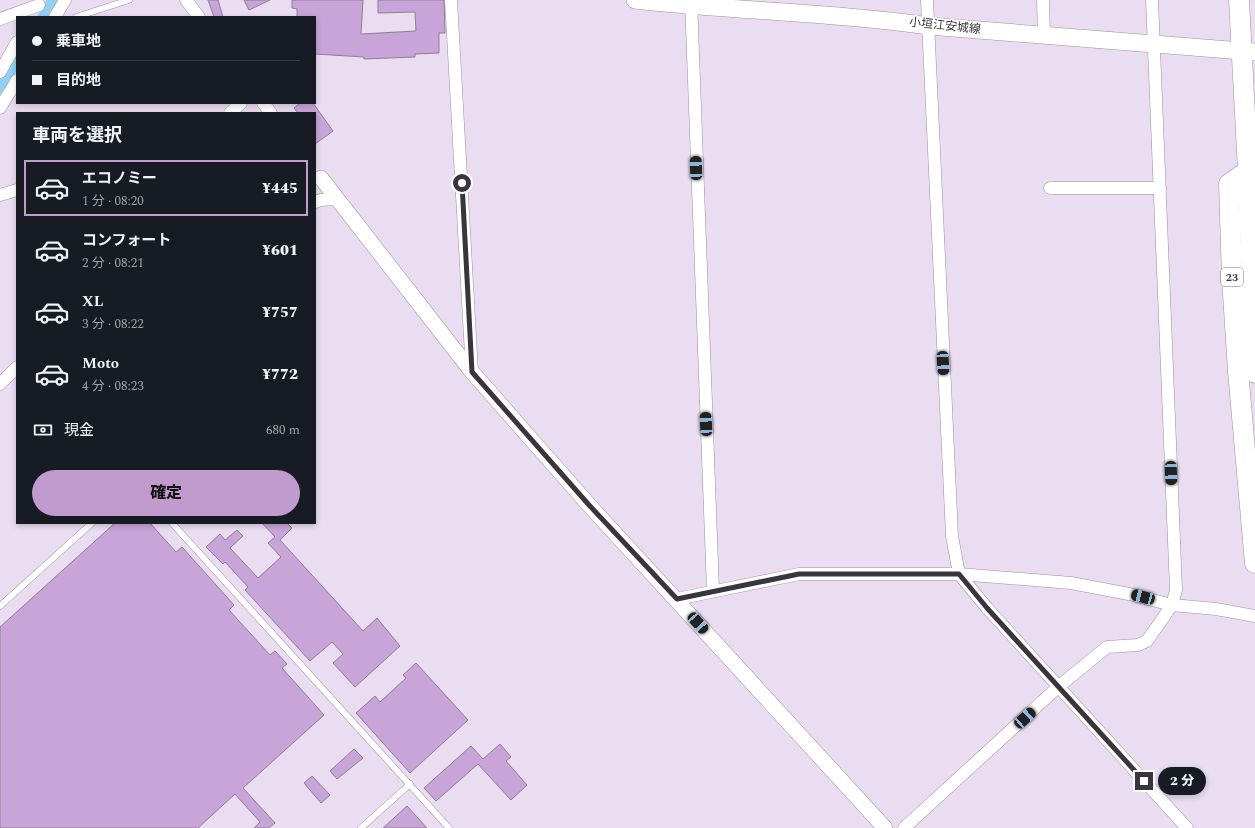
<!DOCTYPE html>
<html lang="ja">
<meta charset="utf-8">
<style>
:root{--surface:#171b24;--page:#20242c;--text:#f1f3f6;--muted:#9ea1a6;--line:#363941;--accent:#c19bce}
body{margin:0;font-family:Spectral,"Noto Sans JP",serif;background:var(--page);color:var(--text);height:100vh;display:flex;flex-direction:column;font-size:15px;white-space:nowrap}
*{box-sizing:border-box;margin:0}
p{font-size:13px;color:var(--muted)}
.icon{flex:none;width:22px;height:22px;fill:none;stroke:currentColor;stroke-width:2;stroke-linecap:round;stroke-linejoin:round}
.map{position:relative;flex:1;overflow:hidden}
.side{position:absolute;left:16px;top:112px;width:300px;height:412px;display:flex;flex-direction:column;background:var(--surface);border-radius:0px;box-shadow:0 2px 6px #0003}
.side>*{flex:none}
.top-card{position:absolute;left:16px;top:16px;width:300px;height:88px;border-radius:0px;box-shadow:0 2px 6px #0003;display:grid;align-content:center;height:88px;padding:0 16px;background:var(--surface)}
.end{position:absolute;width:18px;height:18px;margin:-9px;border:5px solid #3a343c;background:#fff;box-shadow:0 0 0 2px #fff}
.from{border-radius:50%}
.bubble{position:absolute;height:28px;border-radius:14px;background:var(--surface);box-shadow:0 2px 6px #0003;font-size:13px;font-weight:800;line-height:28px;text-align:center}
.car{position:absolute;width:12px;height:24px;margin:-12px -6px;border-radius:5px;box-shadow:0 0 3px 1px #0007;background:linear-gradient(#222 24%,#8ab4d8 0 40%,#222 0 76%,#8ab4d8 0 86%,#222 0)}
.top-card b{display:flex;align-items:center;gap:14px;height:38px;font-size:15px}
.top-card b+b{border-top:1px solid var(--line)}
.top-card i{width:10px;height:10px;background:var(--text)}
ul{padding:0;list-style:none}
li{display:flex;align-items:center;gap:12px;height:56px;margin:0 8px 6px;padding:0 8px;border:2px solid transparent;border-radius:0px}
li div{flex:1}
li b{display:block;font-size:15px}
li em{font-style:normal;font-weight:800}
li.on{border-color:var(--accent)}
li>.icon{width:36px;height:36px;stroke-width:1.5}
h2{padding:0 16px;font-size:18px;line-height:48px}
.pay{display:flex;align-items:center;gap:10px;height:44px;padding:0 16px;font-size:15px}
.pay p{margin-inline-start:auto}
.cta{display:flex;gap:8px;margin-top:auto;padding:8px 16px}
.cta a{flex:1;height:46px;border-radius:24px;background:var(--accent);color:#111;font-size:16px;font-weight:800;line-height:46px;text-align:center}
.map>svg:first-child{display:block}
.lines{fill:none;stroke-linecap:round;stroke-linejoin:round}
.canal{stroke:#90d1f4;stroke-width:11}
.building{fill:#c8a4d8;stroke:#8c8092}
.service-casing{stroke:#9d90a3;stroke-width:7}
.minor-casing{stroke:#9d90a3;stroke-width:13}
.tertiary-casing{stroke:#9d90a3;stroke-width:16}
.secondary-casing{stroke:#9d90a3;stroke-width:18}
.trunk-casing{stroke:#9d90a3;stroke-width:21}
.service{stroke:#fff;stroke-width:6}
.minor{stroke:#fff;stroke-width:12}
.tertiary{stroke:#fff;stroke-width:15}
.secondary{stroke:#fff;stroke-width:17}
.trunk{stroke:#fff;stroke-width:20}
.route{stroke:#3a343c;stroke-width:5}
.labels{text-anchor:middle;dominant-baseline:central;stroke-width:3;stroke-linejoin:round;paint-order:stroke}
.shield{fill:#fff;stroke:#757176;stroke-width:1}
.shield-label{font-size:11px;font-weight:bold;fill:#3a343c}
.street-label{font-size:12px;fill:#3a343c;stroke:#fff}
</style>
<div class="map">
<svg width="1255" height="828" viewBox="0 0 1255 828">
<rect width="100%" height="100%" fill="#eadcf1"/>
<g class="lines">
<g class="canal">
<path d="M43 17 53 0"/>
<path d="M0 88 17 60"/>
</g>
</g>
<g class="building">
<path d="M208 0H218L223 17H214Z"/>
<path d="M244 0H270L249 10Z"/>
<path d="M292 0H363L361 34 416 31 415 12 378 13V0H444L445 33H439V53L415 54V57L364 59V57L315 54V17H297V9L292 8Z"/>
<path d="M300 103H313L333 131 315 144V113H298L294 108Z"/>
<path d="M115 523H150L176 552 182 547 234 605 229 610 270 655 275 651 287 664 282 668 324 715 243 788 275 823 269 828H254L260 822 235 794 198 828H0V627Z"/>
<path d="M262 523H287L292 528 280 540 363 631 377 618 400 646 355 687 333 663 343 654 332 642 310 661 245 590 248 587 225 562 223 564 206 547 220 534 225 540 237 530 243 536 230 548 258 578 281 557 268 543 275 537Z"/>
<path d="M416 663 468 720 410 773 356 713 375 696 380 702 406 678 403 675Z"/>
<path d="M500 744 511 757 506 761 527 785 511 800 478 764 436 801 424 788 471 746 483 759Z"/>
<path d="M354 749 363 758 337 779 330 771Z"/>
<path d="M312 776 330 795 321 803 304 783Z"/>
<path d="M407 806 427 828H383Z"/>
</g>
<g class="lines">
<defs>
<g id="service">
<path d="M76 17 129 0"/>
<path d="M172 523 449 828"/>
<path d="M0 606 92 523"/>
<path d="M361 828 410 784"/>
</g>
<g id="minor">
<path d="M186 0 199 17"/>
<path d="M451 0 472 372"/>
<path d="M691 0 713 591"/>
<path d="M927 0 952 536 959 574 987 608 1187 828"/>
<path d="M1043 0 1044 35"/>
<path d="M55 17 65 0"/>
<path d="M0 19 39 5"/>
<path d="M0 72 17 42"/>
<path d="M263 103 271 113"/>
<path d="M0 108 17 80"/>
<path d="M230 113 241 103"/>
<path d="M1050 188H1160"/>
<path d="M0 195 17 190"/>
<path d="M315 202 321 200 338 199"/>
<path d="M0 384 17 367"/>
<path d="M677 599 799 574H959L1071 583 1129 594 1172 605 1216 609 1255 616"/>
<path d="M904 828 1058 687 1107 647 1138 645 1147 641 1172 605 1176 590 1152 0"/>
</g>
<path id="tertiary" d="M321 178 472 372 589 505 885 828"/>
<path id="secondary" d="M635 0C733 11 831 12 929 26L1255 52"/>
<g id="trunk">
<path d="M1239 0 1248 171 1229 184 1232 278 1238 371 1255 563"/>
<path d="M1248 171 1255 373"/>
</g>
</defs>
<use href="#service" class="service-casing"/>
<use href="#minor" class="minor-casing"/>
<use href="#tertiary" class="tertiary-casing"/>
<use href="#secondary" class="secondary-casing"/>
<use href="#trunk" class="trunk-casing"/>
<use href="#service" class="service"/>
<use href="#minor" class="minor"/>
<use href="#tertiary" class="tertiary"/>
<use href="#secondary" class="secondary"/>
<use href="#trunk" class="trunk"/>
</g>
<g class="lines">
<path class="route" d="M462 183 472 372 589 505 677 599 799 574H959L987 608 1144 781"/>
</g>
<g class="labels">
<rect class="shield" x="1221" y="268" width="22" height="18" rx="3"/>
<g class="shield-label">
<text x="1232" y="277">23</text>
</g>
<g class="street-label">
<text transform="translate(945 26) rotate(6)">小垣江安城線</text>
</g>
</g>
</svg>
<i class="end from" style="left:462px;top:183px"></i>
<i class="end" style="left:1144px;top:781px"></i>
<div class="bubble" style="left:1158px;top:767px;width:48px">2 分</div>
<i class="car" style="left:696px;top:168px;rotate:358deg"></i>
<i class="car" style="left:943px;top:363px;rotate:177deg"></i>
<i class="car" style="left:706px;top:424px;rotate:357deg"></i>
<i class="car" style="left:1171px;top:473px;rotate:178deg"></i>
<i class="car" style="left:1143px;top:597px;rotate:285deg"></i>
<i class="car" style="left:698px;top:623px;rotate:138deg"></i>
<i class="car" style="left:1025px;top:718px;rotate:48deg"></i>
<div class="top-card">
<b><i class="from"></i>乗車地</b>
<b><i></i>目的地</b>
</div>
<section class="side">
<h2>車両を選択</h2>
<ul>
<li class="on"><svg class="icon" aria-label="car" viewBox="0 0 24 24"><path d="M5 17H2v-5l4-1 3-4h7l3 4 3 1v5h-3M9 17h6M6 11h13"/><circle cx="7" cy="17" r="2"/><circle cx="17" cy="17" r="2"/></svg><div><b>エコノミー</b><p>1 分 · 08:20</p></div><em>¥445</em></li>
<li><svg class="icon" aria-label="car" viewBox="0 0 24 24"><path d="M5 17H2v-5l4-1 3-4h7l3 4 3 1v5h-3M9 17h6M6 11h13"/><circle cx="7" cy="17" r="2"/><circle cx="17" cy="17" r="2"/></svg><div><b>コンフォート</b><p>2 分 · 08:21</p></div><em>¥601</em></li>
<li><svg class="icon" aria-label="car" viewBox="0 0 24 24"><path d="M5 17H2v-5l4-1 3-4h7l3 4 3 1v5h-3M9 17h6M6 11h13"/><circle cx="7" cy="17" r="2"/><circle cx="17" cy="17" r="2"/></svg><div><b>XL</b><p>3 分 · 08:22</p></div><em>¥757</em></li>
<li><svg class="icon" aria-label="car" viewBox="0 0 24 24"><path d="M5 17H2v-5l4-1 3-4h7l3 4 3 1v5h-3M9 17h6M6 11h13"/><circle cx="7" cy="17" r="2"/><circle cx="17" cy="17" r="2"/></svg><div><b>Moto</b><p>4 分 · 08:23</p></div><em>¥772</em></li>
</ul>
<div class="pay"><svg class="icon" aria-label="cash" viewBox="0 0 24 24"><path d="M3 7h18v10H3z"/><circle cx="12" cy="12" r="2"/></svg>現金<p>680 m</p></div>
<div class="cta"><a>確定</a></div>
</section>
</div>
